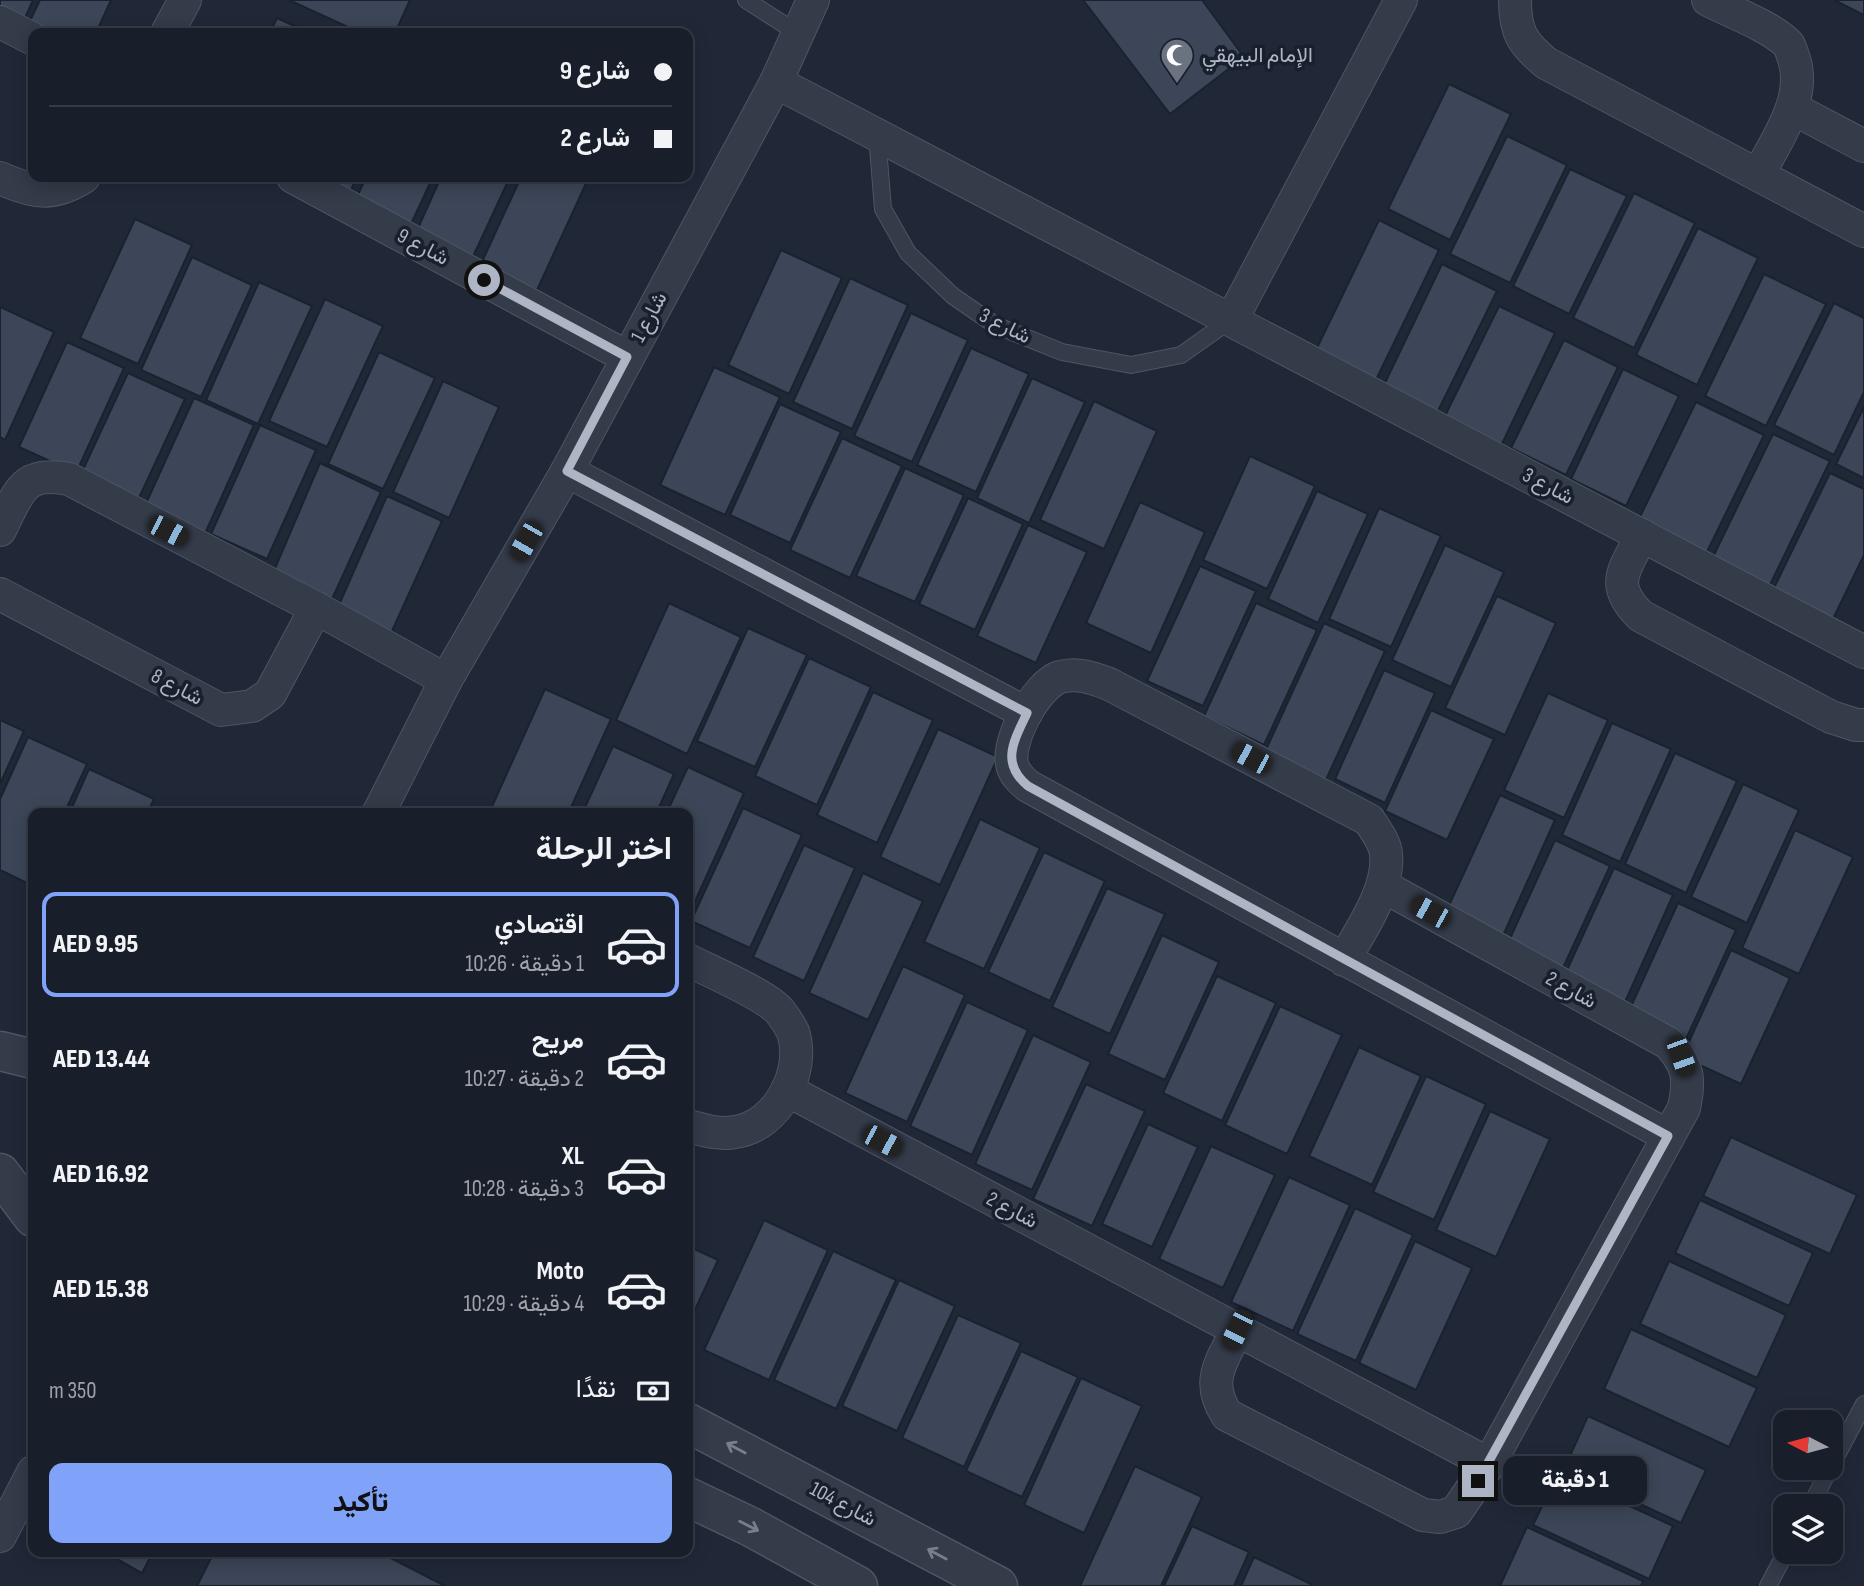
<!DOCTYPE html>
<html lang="ar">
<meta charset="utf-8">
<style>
:root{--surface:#181e2a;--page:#212732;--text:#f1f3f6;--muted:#9fa2a8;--line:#363c47;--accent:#80a3f9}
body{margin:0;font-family:"Sofia Sans Condensed",Vazirmatn,sans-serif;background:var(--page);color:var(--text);direction:rtl;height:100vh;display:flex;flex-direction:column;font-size:26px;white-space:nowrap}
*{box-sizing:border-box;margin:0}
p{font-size:23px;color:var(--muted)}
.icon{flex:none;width:38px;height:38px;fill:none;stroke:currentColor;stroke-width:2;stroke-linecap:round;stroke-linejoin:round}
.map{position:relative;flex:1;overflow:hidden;direction:ltr}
.sheet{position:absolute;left:28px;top:808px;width:665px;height:749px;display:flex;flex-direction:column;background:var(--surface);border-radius:14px;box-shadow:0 4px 18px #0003,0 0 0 2px var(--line);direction:rtl}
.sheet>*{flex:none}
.hud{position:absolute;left:28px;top:28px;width:665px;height:154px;border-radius:14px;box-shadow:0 4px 18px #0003,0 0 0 2px var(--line);direction:rtl;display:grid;align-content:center;height:154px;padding:0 21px;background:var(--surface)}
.needle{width:46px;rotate:276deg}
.controls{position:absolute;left:1773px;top:1410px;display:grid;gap:14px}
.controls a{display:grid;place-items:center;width:70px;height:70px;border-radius:14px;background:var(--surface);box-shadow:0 4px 18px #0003,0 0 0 2px var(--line);font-size:35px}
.end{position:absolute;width:32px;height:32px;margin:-16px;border:9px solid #aeb5c5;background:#111;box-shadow:0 0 0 4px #111}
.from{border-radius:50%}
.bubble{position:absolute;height:49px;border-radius:14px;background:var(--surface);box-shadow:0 4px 18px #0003,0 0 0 2px var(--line);font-size:23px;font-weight:800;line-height:49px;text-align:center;direction:rtl}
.car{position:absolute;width:21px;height:42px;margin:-21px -10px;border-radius:9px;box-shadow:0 0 5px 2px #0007;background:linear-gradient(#222 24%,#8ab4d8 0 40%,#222 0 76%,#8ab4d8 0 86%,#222 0)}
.hud b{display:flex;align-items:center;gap:24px;height:66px;font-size:26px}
.hud b+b{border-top:2px solid var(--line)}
.hud i{width:18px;height:18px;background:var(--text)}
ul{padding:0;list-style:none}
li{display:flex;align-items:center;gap:21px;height:105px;margin:0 14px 10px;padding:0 7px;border:4px solid transparent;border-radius:14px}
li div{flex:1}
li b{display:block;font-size:26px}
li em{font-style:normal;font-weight:800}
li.current{border-color:var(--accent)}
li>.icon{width:63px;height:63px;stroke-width:1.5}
h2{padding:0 21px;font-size:32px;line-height:84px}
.pay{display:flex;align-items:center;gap:18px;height:77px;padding:0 21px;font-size:26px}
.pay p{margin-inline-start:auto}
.button{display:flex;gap:14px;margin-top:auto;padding:14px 21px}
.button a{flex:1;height:80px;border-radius:14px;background:var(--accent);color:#111;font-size:28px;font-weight:800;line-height:80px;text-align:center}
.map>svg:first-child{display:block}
.building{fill:#3c4658;stroke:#1b222f;stroke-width:2}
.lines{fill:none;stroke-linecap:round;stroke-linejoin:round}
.service-casing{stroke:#4e5563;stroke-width:18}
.minor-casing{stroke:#4e5563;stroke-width:34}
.tertiary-casing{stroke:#4e5563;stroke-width:41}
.service{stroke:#343b49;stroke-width:16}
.minor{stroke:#343b49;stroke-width:32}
.tertiary{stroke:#343b49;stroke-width:38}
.oneway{stroke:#777e8d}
.route{stroke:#aeb5c5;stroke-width:9}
.labels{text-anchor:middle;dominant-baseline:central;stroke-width:7;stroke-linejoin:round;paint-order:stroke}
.poi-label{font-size:21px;fill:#aeb5c5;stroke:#19202d;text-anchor:start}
.street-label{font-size:21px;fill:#aeb5c5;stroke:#19202d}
</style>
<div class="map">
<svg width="1864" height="1586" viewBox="0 0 1864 1586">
<rect width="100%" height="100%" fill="#202838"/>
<g class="building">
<path d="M0 0H33L21 27 0 18Z"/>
<path d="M40 0H111L96 33H35L26 29Z"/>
<path d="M289 0H410L395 33H361Z"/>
<path d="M1083 0H1202L1244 57 1170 114Z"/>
<path d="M1834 0H1864V15Z"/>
<path d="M277 18 310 33H270Z"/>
<path d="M1449 84 1511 114 1450 240 1388 209Z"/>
<path d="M1507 136 1567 165 1510 283 1450 254Z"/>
<path d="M1570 169 1627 196 1569 314 1513 286Z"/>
<path d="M317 177H357L350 192Z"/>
<path d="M366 177H433L411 224 356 199Z"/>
<path d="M441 177H510L470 263 414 237Z"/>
<path d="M521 177H589L537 290 481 264Z"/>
<path d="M1634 193 1695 223 1634 348 1573 318Z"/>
<path d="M135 219 192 245 138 364 80 338Z"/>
<path d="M1379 220 1439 250 1374 384 1314 354Z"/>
<path d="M1698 228 1758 258 1697 385 1636 355Z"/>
<path d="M781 250 842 278 789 394 728 365Z"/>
<path d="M192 257 252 285 201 397 141 370Z"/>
<path d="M1442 264 1497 291 1437 413 1383 387Z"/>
<path d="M1764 274 1826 304 1766 426 1705 396Z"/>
<path d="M850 278 908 305 852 429 793 402Z"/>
<path d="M259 282 312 306 258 424 206 400Z"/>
<path d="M325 299 383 326 327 447 269 421Z"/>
<path d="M1834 303 1864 318V392L1834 455 1774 425Z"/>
<path d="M1499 306 1555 333 1500 448 1443 420Z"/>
<path d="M0 307 54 332 5 440 0 437Z"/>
<path d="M911 313 968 340 912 462 854 436Z"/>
<path d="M1564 340 1618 367 1566 475 1511 448Z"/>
<path d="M67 342 124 368 76 473 19 447Z"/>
<path d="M971 348 1029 374 976 492 917 465Z"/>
<path d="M379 352 435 378 383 489 328 464Z"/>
<path d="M714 367 780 397 725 515 660 485Z"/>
<path d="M1623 369 1679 396 1626 506 1571 479Z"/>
<path d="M128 373 185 399 138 500 81 474Z"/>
<path d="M1032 378 1085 402 1029 523 977 498Z"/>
<path d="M443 381 499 407 449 518 393 492Z"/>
<path d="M194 398 254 425 203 538 143 510Z"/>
<path d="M1094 401 1157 431 1104 549 1040 520Z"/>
<path d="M1696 402 1764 435 1703 560 1635 527Z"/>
<path d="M780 404 841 432 790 543 730 515Z"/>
<path d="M1864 407V478L1836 464Z"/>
<path d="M260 425 316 450 267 559 211 534Z"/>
<path d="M1773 434 1830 461 1766 593 1709 565Z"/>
<path d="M842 438 902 466 850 578 790 550Z"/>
<path d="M1250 456 1315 486 1267 589 1203 560Z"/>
<path d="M320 463 381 492 327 610 270 580Z"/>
<path d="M905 468 964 495 915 602 856 576Z"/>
<path d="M1830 473 1864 489V555L1831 623 1771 594Z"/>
<path d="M1317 491 1368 514 1318 623 1268 599Z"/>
<path d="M387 496 442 521 387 642 335 614Z"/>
<path d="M968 498 1023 524 975 630 919 604Z"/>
<path d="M1140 502 1205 532 1151 653 1086 623Z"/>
<path d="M1379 508 1441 536 1391 647 1329 619Z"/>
<path d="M1028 525 1087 552 1036 663 977 636Z"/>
<path d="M1445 545 1504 572 1451 687 1392 660Z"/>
<path d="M1200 566 1256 591 1203 706 1147 681Z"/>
<path d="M1497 596 1556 623 1505 735 1445 708Z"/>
<path d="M669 603 741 637 687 754 616 720Z"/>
<path d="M1256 603 1317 630 1264 745 1204 716Z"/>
<path d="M1324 623 1385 651 1325 782 1264 754Z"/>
<path d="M748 628 807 655 755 767 697 741Z"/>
<path d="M809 658 871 687 817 805 755 776Z"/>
<path d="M1384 670 1435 693 1385 803 1335 779Z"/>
<path d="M545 689 611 719 568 814H492L489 813Z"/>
<path d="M873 692 933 720 877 843 817 815Z"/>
<path d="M1548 693 1608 720 1564 818 1504 790Z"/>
<path d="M1431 710 1494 739 1447 840 1385 811Z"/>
<path d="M0 720 24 731 0 784Z"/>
<path d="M1612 723 1671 749 1620 862 1562 835Z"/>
<path d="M938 729 998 757 940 885 880 857Z"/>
<path d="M28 737 87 764 64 814H33V880L31 885 0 870V799Z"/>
<path d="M613 746 674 774 656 814H582Z"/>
<path d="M1675 753 1737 781 1686 893 1625 864Z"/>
<path d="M688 767 744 793 688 917V814H666Z"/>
<path d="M89 769 154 799 147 814H69Z"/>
<path d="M1743 784 1799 810 1747 923 1691 897Z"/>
<path d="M1500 795 1555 820 1501 940 1445 914Z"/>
<path d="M743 808 802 835 750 948 691 921Z"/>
<path d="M980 819 1040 848 984 969 924 942Z"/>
<path d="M1795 830 1853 857 1799 974 1742 948Z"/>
<path d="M1555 840 1610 866 1562 970 1507 945Z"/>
<path d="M804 845 855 868 804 981 753 957Z"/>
<path d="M1044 852 1105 881 1050 1001 988 972Z"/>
<path d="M1614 868 1673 895 1621 1011 1561 983Z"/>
<path d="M863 873 923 901 868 1020 809 993Z"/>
<path d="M1107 888 1165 914 1110 1034 1052 1007Z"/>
<path d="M1678 903 1736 930 1686 1039 1628 1013Z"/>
<path d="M1162 935 1219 962 1165 1080 1108 1054Z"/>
<path d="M1731 950 1790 978 1741 1084 1682 1057Z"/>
<path d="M903 966 965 995 907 1122 845 1093Z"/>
<path d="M1217 976 1276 1003 1222 1121 1163 1093Z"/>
<path d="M967 1002 1028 1030 972 1155 910 1126Z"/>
<path d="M1280 1006 1342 1035 1287 1154 1225 1125Z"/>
<path d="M1033 1035 1091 1062 1032 1190 975 1164Z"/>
<path d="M1359 1047 1421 1076 1372 1185 1309 1156Z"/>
<path d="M1426 1076 1486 1104 1434 1220 1373 1192Z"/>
<path d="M1086 1084 1145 1111 1092 1226 1033 1199Z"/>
<path d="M1490 1111 1550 1139 1496 1257 1436 1230Z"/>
<path d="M1148 1124 1198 1147 1152 1247 1102 1224Z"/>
<path d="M1731 1137 1857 1195 1830 1254 1703 1196Z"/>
<path d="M1211 1146 1275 1175 1223 1288 1159 1259Z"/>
<path d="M1289 1177 1350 1205 1293 1331 1231 1302Z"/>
<path d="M1700 1200 1813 1253 1789 1306 1675 1253Z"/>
<path d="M1355 1208 1413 1235 1356 1361 1297 1334Z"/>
<path d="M764 1220 828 1250 769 1380 704 1350Z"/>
<path d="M1415 1241 1472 1268 1416 1390 1359 1363Z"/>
<path d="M688 1246 718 1260 688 1325Z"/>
<path d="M833 1251 896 1280 836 1409 774 1380Z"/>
<path d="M1669 1261 1786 1315 1757 1378 1640 1324Z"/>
<path d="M899 1280 955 1306 897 1431 842 1406Z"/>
<path d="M958 1315 1021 1343 964 1467 902 1438Z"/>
<path d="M1631 1329 1757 1388 1729 1447 1604 1389Z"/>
<path d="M1021 1351 1078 1377 1022 1497 966 1471Z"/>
<path d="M1081 1378 1142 1406 1084 1533 1024 1505Z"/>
<path d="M1588 1416 1706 1470 1681 1523 1564 1469Z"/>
<path d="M1135 1466 1202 1497 1161 1586H1080Z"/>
<path d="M1558 1473 1673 1526 1649 1579 1533 1525Z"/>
<path d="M1192 1526 1249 1552 1234 1586H1164Z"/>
<path d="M1527 1527 1643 1581 1641 1586H1500Z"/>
<path d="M113 1552H153L142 1573 112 1556Z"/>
<path d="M214 1552H379L445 1586H197Z"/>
<path d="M1254 1557 1311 1584 1310 1586H1241Z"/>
</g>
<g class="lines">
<defs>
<g id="service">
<path d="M746 0 799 34"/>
<path d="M877 135 883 209 908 253 953 296 995 325 1062 352 1131 365 1181 355 1232 319"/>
<path d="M1830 1468 1864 1404"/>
<path d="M1810 1507 1830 1468"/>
<path d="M1768 1586 1786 1552"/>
</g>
<g id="minor">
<path d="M1515 0C1515 32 1522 43 1546 63L1864 231"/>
<path d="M1708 0C1731 12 1770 26 1788 44 1791 48 1792 54 1794 59 1807 99 1776 140 1759 174"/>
<path d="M0 22 33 39"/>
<path d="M167 33 185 0"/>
<path d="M776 82 1864 652"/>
<path d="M1792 108 1864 146"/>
<path d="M293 177 627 357"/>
<path d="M0 178C34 193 52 197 84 177"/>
<path d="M1232 319 1401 0"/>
<path d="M567 471 1026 713"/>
<path d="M0 530C19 493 21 470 69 479L316 608 446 680"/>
<path d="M1642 535C1625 569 1608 584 1641 616L1831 717 1856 725H1864"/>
<path d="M0 594 221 710 252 706 270 694 316 608"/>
<path d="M378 814 446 680 567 471 776 82 813 0"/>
<path d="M688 960C709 971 769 996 781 1013 785 1018 790 1026 793 1032 806 1071 778 1126 735 1132 719 1135 703 1130 688 1126"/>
<path d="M1344 960C1360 931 1390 889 1386 854 1385 842 1376 831 1369 820L1109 684C1093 678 1077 672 1060 677 1036 685 1007 740 1012 764 1014 774 1021 780 1028 786L1668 1136"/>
<path d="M787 1090 1489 1464"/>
<path d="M1237 1330C1221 1363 1205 1381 1227 1415L1423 1515 1440 1517 1456 1512 1489 1464 1684 1108C1690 1080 1689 1065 1668 1043L1383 886"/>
<path d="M0 1536 33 1472"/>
</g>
<g id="tertiary">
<path d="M0 1051 33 1059"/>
<path d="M0 1173 33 1217"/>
<path d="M688 1423 998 1586"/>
<path d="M688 1497 751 1527 858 1586"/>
</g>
</defs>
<use href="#service" class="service-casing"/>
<use href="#minor" class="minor-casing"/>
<use href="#tertiary" class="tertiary-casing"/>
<use href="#service" class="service"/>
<use href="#minor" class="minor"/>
<use href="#tertiary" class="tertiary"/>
</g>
<defs><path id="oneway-shaft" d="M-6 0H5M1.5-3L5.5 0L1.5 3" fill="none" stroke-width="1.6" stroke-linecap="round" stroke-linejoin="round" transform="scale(1.75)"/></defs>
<g class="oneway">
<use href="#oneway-shaft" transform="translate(736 1448) rotate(-152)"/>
<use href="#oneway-shaft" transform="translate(749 1526) rotate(27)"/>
<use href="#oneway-shaft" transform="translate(937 1554) rotate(-152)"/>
</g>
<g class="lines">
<path class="route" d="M484 280 627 357 567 471 1027 713C1014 741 1000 763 1028 786L1668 1136 1478 1481"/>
</g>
<defs>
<symbol id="mosque-pin" viewBox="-11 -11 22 30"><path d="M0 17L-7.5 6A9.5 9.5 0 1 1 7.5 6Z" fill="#6b7280" stroke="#19202d"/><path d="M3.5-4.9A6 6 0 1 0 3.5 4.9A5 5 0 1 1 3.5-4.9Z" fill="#fff"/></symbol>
</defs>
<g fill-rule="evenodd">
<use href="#mosque-pin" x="1158" y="36" width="38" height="52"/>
</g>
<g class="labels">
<g class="poi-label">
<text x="1202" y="55">الإمام البيهقي</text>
</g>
<g class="street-label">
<text transform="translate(423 247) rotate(28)">شارع 9</text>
<text transform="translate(649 317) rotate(-62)">شارع 1</text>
<text transform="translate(1005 326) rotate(27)">شارع 3</text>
<text transform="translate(1548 486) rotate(28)">شارع 3</text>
<text transform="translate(177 687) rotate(28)">شارع 8</text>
<text transform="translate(1571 990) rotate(29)">شارع 2</text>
<text transform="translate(1012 1210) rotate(28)">شارع 2</text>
<text transform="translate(843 1504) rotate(28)">شارع 104</text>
</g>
</g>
</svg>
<div class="controls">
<a><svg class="needle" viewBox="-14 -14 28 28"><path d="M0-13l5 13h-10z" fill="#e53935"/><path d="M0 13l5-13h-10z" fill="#9fa2a8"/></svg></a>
<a><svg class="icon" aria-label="layers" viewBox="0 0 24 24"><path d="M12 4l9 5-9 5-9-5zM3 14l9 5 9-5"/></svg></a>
</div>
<i class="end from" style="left:484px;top:280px"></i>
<i class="end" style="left:1478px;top:1481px"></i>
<div class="bubble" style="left:1503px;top:1456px;width:144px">1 دقيقة</div>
<i class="car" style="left:168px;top:531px;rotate:117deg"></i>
<i class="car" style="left:526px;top:541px;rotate:210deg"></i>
<i class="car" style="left:1251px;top:758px;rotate:298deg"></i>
<i class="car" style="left:1430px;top:912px;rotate:299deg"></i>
<i class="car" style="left:1681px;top:1056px;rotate:160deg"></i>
<i class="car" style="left:882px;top:1141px;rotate:118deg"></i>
<i class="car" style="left:1237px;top:1330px;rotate:206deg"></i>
<div class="hud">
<b><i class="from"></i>شارع 9</b>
<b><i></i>شارع 2</b>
</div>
<section class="sheet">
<h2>اختر الرحلة</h2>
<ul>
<li class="current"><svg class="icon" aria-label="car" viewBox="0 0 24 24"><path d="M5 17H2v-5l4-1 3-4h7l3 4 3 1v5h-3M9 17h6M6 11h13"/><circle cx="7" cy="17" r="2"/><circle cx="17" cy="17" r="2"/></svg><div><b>اقتصادي</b><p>1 دقيقة · 10:26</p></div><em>AED 9.95</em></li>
<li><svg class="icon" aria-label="car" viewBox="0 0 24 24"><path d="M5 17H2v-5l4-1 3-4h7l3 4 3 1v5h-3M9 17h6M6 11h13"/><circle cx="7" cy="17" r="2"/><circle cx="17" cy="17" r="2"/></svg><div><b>مريح</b><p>2 دقيقة · 10:27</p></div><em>AED 13.44</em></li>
<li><svg class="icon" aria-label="car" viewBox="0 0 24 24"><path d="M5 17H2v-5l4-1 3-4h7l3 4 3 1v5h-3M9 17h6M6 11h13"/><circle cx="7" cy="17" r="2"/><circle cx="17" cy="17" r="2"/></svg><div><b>XL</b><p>3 دقيقة · 10:28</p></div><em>AED 16.92</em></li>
<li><svg class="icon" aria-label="car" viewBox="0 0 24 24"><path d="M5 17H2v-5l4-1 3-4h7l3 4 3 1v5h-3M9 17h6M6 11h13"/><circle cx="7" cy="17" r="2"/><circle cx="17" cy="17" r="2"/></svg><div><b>Moto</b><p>4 دقيقة · 10:29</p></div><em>AED 15.38</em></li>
</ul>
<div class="pay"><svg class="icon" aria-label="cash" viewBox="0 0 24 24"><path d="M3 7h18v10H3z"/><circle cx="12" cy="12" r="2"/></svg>نقدًا<p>350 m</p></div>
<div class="button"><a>تأكيد</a></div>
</section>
</div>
